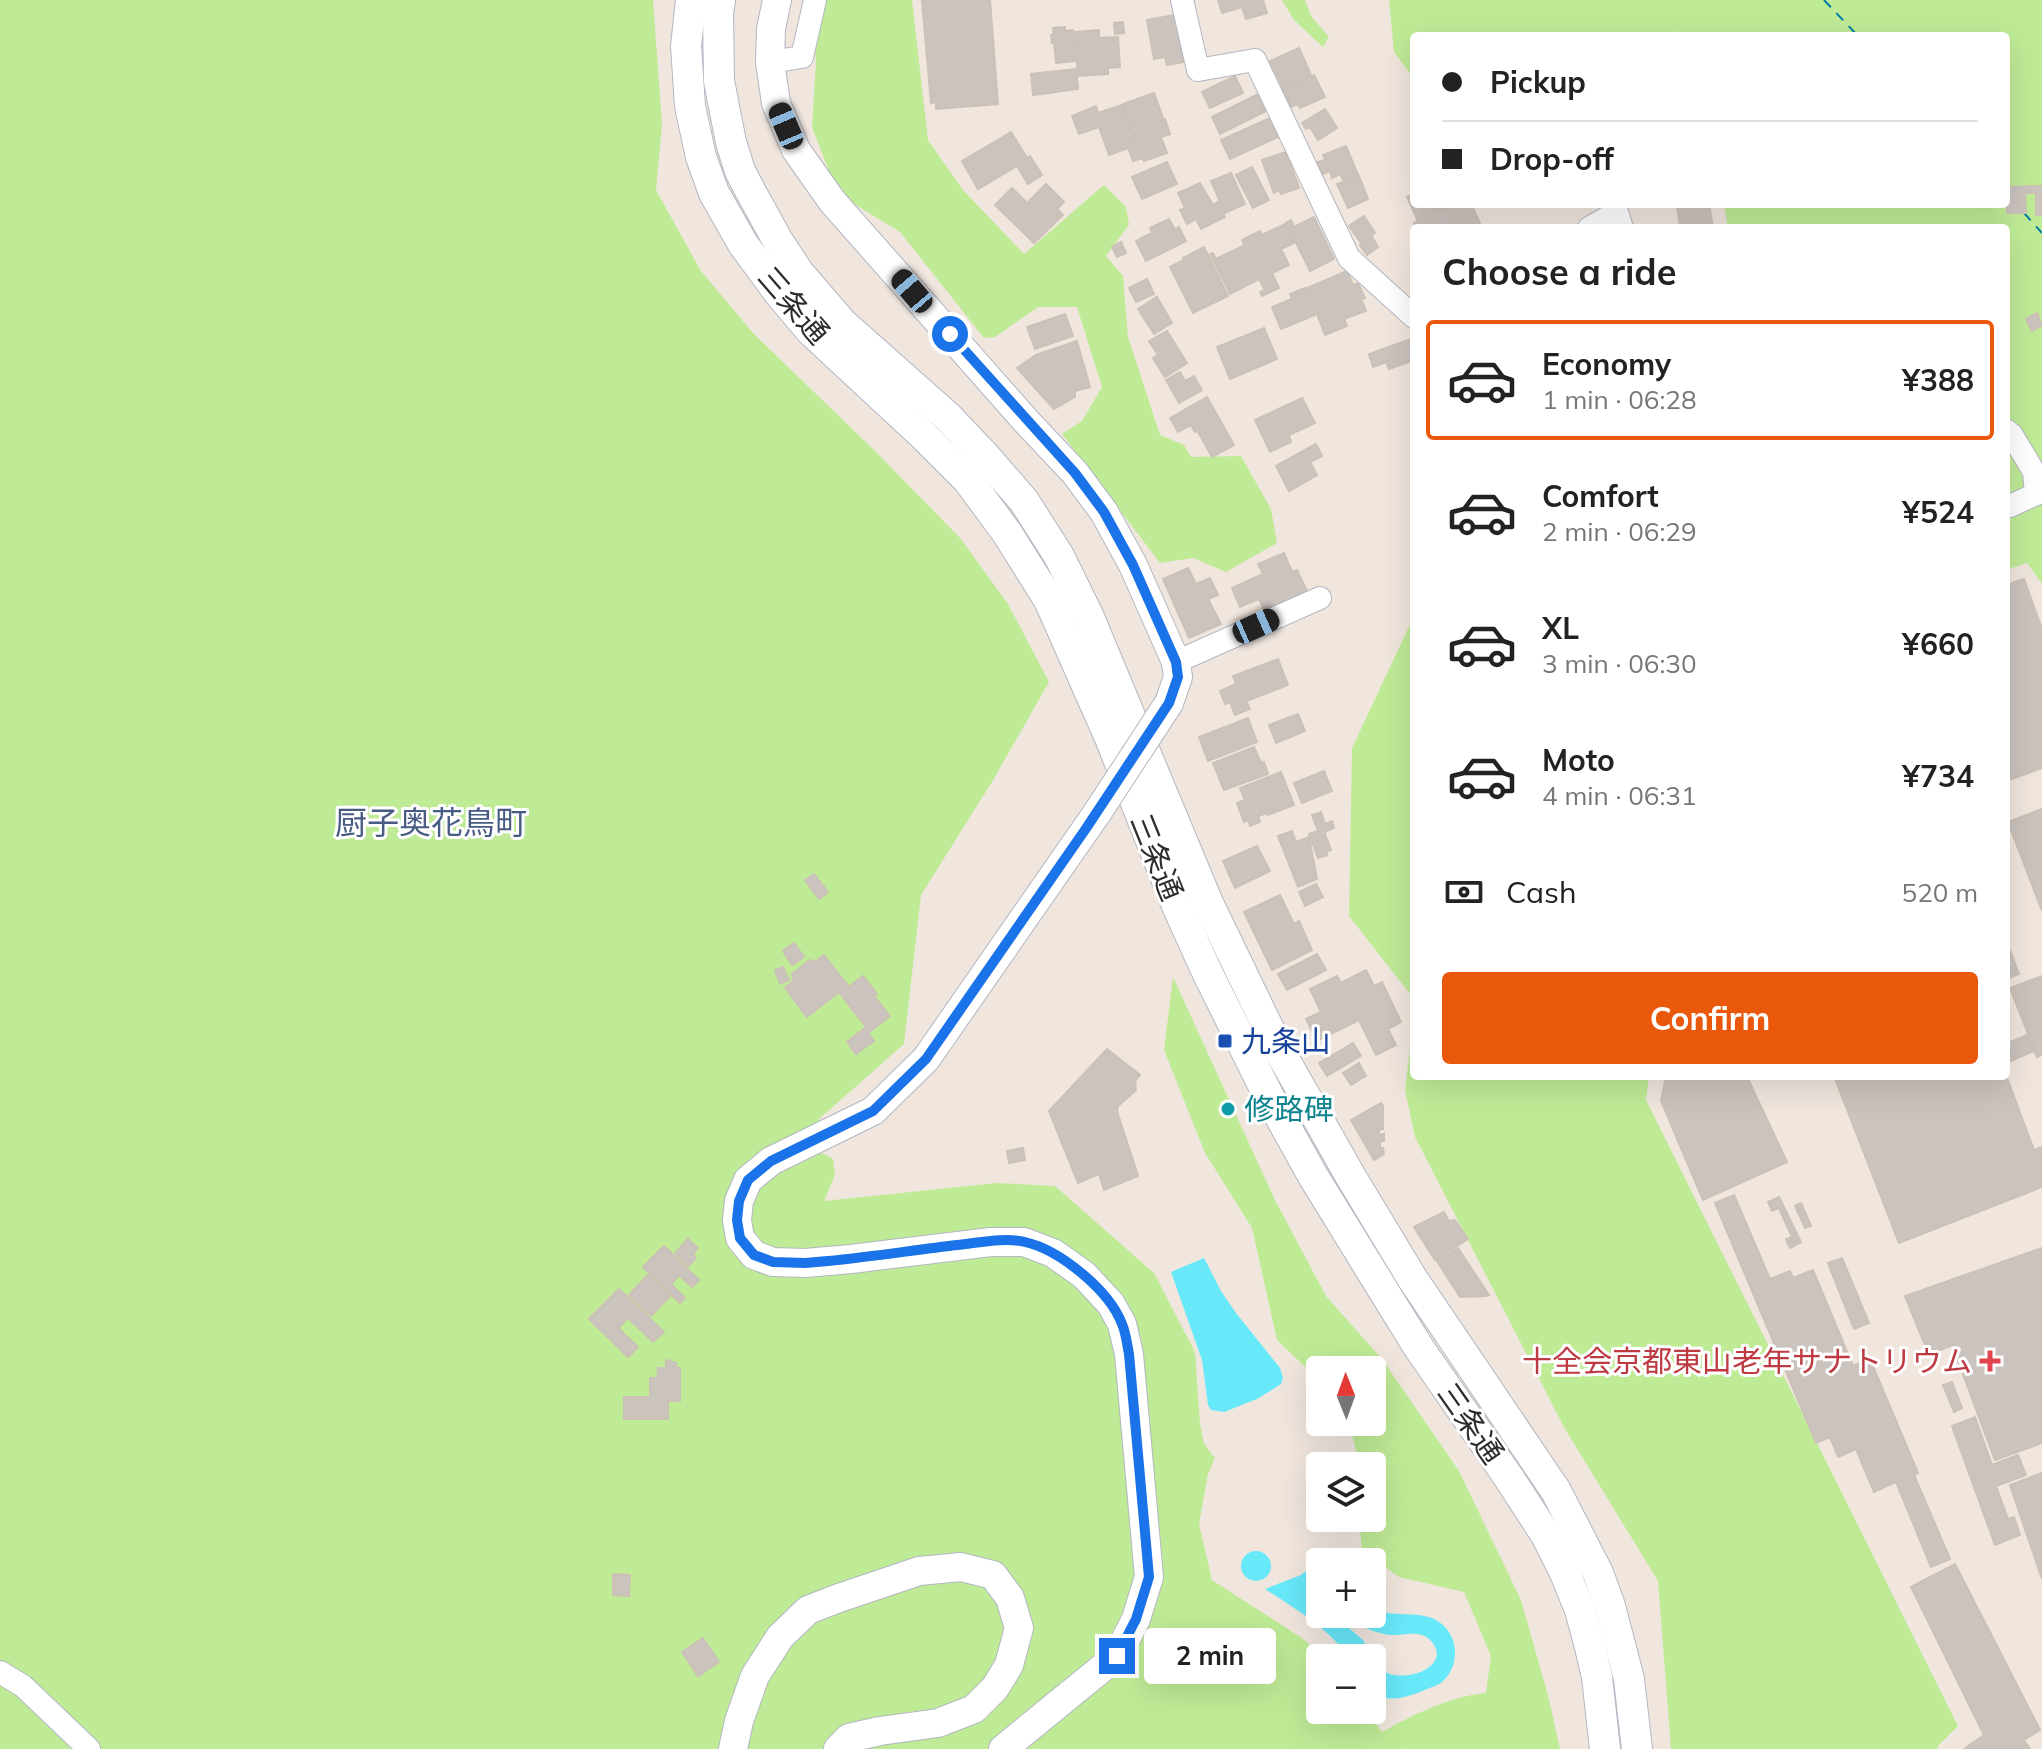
<!DOCTYPE html>
<meta charset="utf-8">
<style>
:root{--surface:#fff;--page:#f2f2f2;--text:#222;--muted:#767676;--line:#e0e0e0;--accent:#ea580c}
body{margin:0;font-family:Mulish,"Noto Sans JP",sans-serif;background:var(--page);color:var(--text);height:100vh;display:flex;flex-direction:column;font-size:30px;white-space:nowrap}
*{box-sizing:border-box;margin:0}
p{font-size:26px;color:var(--muted)}
.icon{flex:none;width:44px;height:44px;fill:none;stroke:currentColor;stroke-width:2;stroke-linecap:round;stroke-linejoin:round}
.map{position:relative;flex:1;overflow:hidden}
.side{position:absolute;left:1410px;top:224px;width:600px;height:856px;display:flex;flex-direction:column;background:var(--surface);border-radius:8px;box-shadow:0 8px 32px #0002}
.side>*{flex:none}
.guide{position:absolute;left:1410px;top:32px;width:600px;height:176px;border-radius:8px;box-shadow:0 8px 32px #0002;display:grid;align-content:center;height:176px;padding:0 32px;background:var(--surface)}
.needle{width:52px;rotate:359deg}
.controls{position:absolute;left:1306px;top:1356px;display:grid;gap:16px}
.controls a{display:grid;place-items:center;width:80px;height:80px;border-radius:8px;background:var(--surface);box-shadow:0 8px 32px #0002;font-size:40px}
.end{position:absolute;width:36px;height:36px;margin:-18px;border:10px solid #1a73e8;background:#fff;box-shadow:0 0 0 4px #fff}
.from{border-radius:50%}
.bubble{position:absolute;height:56px;border-radius:8px;background:var(--surface);box-shadow:0 8px 32px #0002;font-size:26px;font-weight:700;line-height:56px;text-align:center}
.car{position:absolute;width:24px;height:48px;margin:-24px -12px;border-radius:10px;box-shadow:0 0 6px 2px #0007;background:linear-gradient(#222 24%,#8ab4d8 0 40%,#222 0 76%,#8ab4d8 0 86%,#222 0)}
.guide b{display:flex;align-items:center;gap:28px;height:76px;font-size:30px}
.guide b+b{border-top:2px solid var(--line)}
.guide i{width:20px;height:20px;background:var(--text)}
ul{padding:0;list-style:none}
li{display:flex;align-items:center;gap:24px;height:120px;margin:0 16px 12px;padding:0 16px;border:4px solid transparent;border-radius:8px}
li div{flex:1}
li b{display:block;font-size:30px}
li em{font-style:normal;font-weight:700}
li.current{border-color:var(--accent)}
li>.icon{width:72px;height:72px;stroke-width:1.5}
h2{padding:0 32px;font-size:36px;line-height:96px}
.pay{display:flex;align-items:center;gap:20px;height:88px;padding:0 32px;font-size:30px}
.pay p{margin-inline-start:auto}
.primary-button{display:flex;gap:16px;margin-top:auto;padding:16px 32px}
.primary-button a{flex:1;height:92px;border-radius:8px;background:var(--accent);color:#fff;font-size:32px;font-weight:700;line-height:92px;text-align:center}
.map>svg:first-child{display:block}
.green{fill:#bfeb96}
.water{fill:#68e9fa;fill-rule:evenodd}
.lines{fill:none;stroke-linecap:round;stroke-linejoin:round}
.ferry{stroke:#027f9e;stroke-width:2;stroke-dasharray:10 8;stroke-linecap:butt}
.building{fill:#cbc3be;stroke:#ccc1b7;stroke-width:2}
.minor-casing{stroke:#b2b7c2;stroke-width:24}
.tertiary-casing{stroke:#b2b7c2;stroke-width:30}
.secondary-casing{stroke:#b2b7c2;stroke-width:32}
.minor{stroke:#fff;stroke-width:22}
.tertiary{stroke:#fff;stroke-width:28}
.secondary{stroke:#fff;stroke-width:30}
.tertiary-bridge-casing{stroke:#b2b7c2;stroke-width:30;stroke-linecap:butt}
.tertiary-bridge{stroke:#fff;stroke-width:28}
.route{stroke:#1a73e8;stroke-width:10}
.transit-dot{fill:#1a4fb4;stroke:#fff;stroke-width:3}
.culture-dot{fill:#0f9aa8;stroke:#fff;stroke-width:3}
.health-dot{fill:#e0444e;stroke:#fff;stroke-width:3}
.labels{text-anchor:middle;dominant-baseline:central;stroke-width:6;stroke-linejoin:round;paint-order:stroke}
.street-label{font-size:30px;fill:#2d2d2d;stroke:#fff}
.transit-label{font-size:30px;fill:#164399;stroke:#fff;text-anchor:start}
.culture-label{font-size:30px;fill:#0d838f;stroke:#fff;text-anchor:start}
.health-label{font-size:30px;fill:#be3a42;stroke:#fff;text-anchor:end}
.neighbourhood-label{font-size:32px;fill:#485b83;stroke:#fff}
</style>
<div class="map">
<svg width="2042" height="1749" viewBox="0 0 2042 1749">
<rect width="100%" height="100%" fill="#f0e6de"/>
<g class="green">
<path d="M0 0H653L662 124 656 190 701 271 753 333 875 451 961 539 1008 604 1049 682 992 782 921 895 904 1044 819 1119 818 1151 833 1159 835 1175 824 1201 997 1183 1055 1186 1154 1273 1195 1352 1200 1423 1204 1444 1215 1458 1208 1474 1199 1524 1212 1580 1302 1638 1325 1658H1320V1710H1366L1382 1732C1415 1714 1448 1697 1486 1693L1491 1656 1464 1592 1399 1577 1362 1550 1359 1518H1372V1466H1358L1357 1456 1349 1422H1372V1370H1320V1381L1277 1340 1252 1228 1205 1153 1164 1050 1173 977 1275 1200 1326 1296 1382 1359 1459 1471 1521 1600 1549 1699 1560 1749H0Z"/>
<path d="M811 0H912L928 140 963 190 1024 254 1104 185 1126 207 1129 225 1106 256 1123 276 1128 337 1160 435 1184 445 1191 457 1241 456 1271 509 1277 543 1226 572 1193 558 1160 563 1062 434 1082 421 1102 387 1077 307H1038L995 337 984 338 900 232 854 204 831 176 812 127 816 62Z"/>
<path d="M1282 0H1305L1311 16 1329 37 1323 47 1294 20Z"/>
<path d="M1389 0H2042V584L2027 563 2006 570V228H1728L1724 204H2006V36H1682L1674 31 1666 36H1414V79L1394 52Z"/>
<path d="M1414 616V999L1349 916 1352 748Z"/>
<path d="M1414 1015V1076H1649L1646 1100 1958 1726 1937 1747 1938 1749H1671L1658 1581 1565 1429 1415 1137 1405 1090Z"/>
</g>
<g class="water">
<path d="M1204 1258 1221 1291 1236 1313 1280 1368 1283 1378 1281 1384 1257 1399 1224 1412 1211 1410 1208 1405 1202 1360 1171 1272Z"/>
<circle cx="1256" cy="1566" r="15"/>
<path d="M1323 1557 1326 1562H1320V1614H1372V1609C1395 1619 1425 1608 1443 1625 1459 1640 1459 1666 1443 1681 1439 1685 1432 1687 1427 1689 1408 1697 1392 1703 1373 1694L1372 1658H1350C1328 1628 1296 1609 1265 1589L1301 1575ZM1354 1621C1363 1628 1377 1633 1389 1635 1402 1636 1420 1629 1430 1640 1455 1665 1405 1685 1383 1671 1372 1665 1370 1650 1363 1640 1359 1636 1353 1632 1349 1628Z"/>
</g>
<g class="lines">
<g class="ferry">
<path d="M1824 0 1858 36"/>
<path d="M2024 213 2042 233"/>
</g>
</g>
<g class="building">
<path d="M922 0H990L998 104 936 109V102L931 103Z"/>
<path d="M1218 0H1263L1267 13 1246 19 1242 7 1222 13Z"/>
<path d="M1175 15 1184 62 1167 65 1165 57 1154 59 1147 20Z"/>
<path d="M1123 22 1124 33 1115 34 1114 23Z"/>
<path d="M1065 27V31L1073 30 1075 61 1056 63 1054 42 1052 43 1051 35 1054 34 1053 28Z"/>
<path d="M1099 30V38L1118 37 1120 67 1108 68V74L1078 76 1075 32Z"/>
<path d="M1299 48 1311 75 1283 88 1270 61Z"/>
<path d="M1076 69 1078 89 1033 95 1031 74Z"/>
<path d="M1314 75 1325 97 1300 108 1298 104 1291 107 1283 89Z"/>
<path d="M1235 76 1243 93 1210 108 1202 92Z"/>
<path d="M1154 93 1163 118 1132 129 1123 104Z"/>
<path d="M1258 94 1266 111 1220 134 1212 117Z"/>
<path d="M1122 105 1137 145 1109 155 1099 127 1079 134 1072 116 1096 106 1098 113Z"/>
<path d="M1325 109 1337 128 1318 140 1310 127 1306 129 1302 123Z"/>
<path d="M1270 118 1278 137 1230 159 1221 140Z"/>
<path d="M1165 119 1170 134 1161 137 1167 153 1144 161 1143 158 1133 161 1129 150 1139 147 1133 131Z"/>
<path d="M1011 132 1027 158 1030 156 1042 175 1028 184 1017 166 978 189 962 161Z"/>
<path d="M1346 146 1358 175 1343 180 1340 174 1332 178 1330 171 1323 174 1318 162 1325 160 1323 155Z"/>
<path d="M1286 152 1299 188 1281 194 1279 190 1274 193 1262 160Z"/>
<path d="M1167 162 1177 184 1142 199 1132 177Z"/>
<path d="M1252 167 1269 200 1253 208 1236 175Z"/>
<path d="M1231 173 1245 204 1225 213 1211 181Z"/>
<path d="M1359 176 1368 199 1348 208 1337 184Z"/>
<path d="M1200 183 1213 205 1218 202 1225 217 1201 229 1196 219 1187 224 1180 210 1185 208 1178 193Z"/>
<path d="M1046 184 1064 202 1057 209 1063 215 1034 243 995 205 1012 188 1027 203Z"/>
<path d="M2036 186H2042V215H2036V193H2025L2026 213H2007V187Z"/>
<path d="M1414 194V204H1476L1477 206 1473 208 1481 226 1476 228H1462L1459 222 1445 228H1417L1414 223 1418 221 1407 197Z"/>
<path d="M1677 204H1709L1713 228H1680Z"/>
<path d="M1364 216 1375 233 1361 243 1349 226Z"/>
<path d="M1314 217 1334 259 1310 271 1286 223 1291 220 1294 227Z"/>
<path d="M1169 219 1175 230 1179 227 1186 241 1146 261 1136 241 1152 233 1150 228Z"/>
<path d="M1285 224 1294 243 1281 249 1289 265 1272 273 1279 288 1262 296 1260 292 1265 290 1259 279 1230 294 1210 254 1213 253 1216 259 1245 245 1242 240 1260 231 1262 235Z"/>
<path d="M1372 237 1378 247 1367 255 1360 245Z"/>
<path d="M1121 242 1126 253 1117 257 1112 247Z"/>
<path d="M1204 247 1228 296 1193 313 1170 267 1184 260 1183 258Z"/>
<path d="M1347 271 1353 285 1358 283 1365 298 1361 299 1366 311 1344 319 1347 326 1325 335 1307 288Z"/>
<path d="M1147 279 1154 294 1136 302 1129 288Z"/>
<path d="M1305 288 1315 315 1281 329 1272 307 1292 299 1290 294Z"/>
<path d="M1157 297 1172 323 1154 334 1138 309Z"/>
<path d="M2037 313 2042 325 2032 331 2026 319Z"/>
<path d="M1065 314 1073 336 1035 349 1027 327Z"/>
<path d="M1264 328 1277 359 1230 379 1217 347Z"/>
<path d="M1167 331 1187 363 1165 377 1153 358 1158 355 1149 341Z"/>
<path d="M1414 338V360L1389 369 1386 362 1373 367 1369 354Z"/>
<path d="M1077 341 1090 387 1075 391V397L1054 409 1017 368 1036 355Z"/>
<path d="M1180 372 1185 381 1194 376 1202 390 1179 403 1166 380Z"/>
<path d="M1207 397 1234 445 1212 457 1197 430 1195 432 1191 425 1178 432 1170 418Z"/>
<path d="M1302 398 1315 423 1289 435 1291 442 1270 452 1255 420Z"/>
<path d="M1316 444 1322 456 1310 462 1317 475 1289 491 1276 466Z"/>
<path d="M1284 553 1292 572 1297 570 1307 591 1264 610 1259 599 1240 607 1232 588 1263 574 1258 564Z"/>
<path d="M1188 568 1196 584 1210 578 1218 595 1208 599 1221 624 1189 638 1163 579Z"/>
<path d="M2024 579 2042 629V768L2006 781V585Z"/>
<path d="M1278 659 1288 685 1246 701 1250 709 1235 715 1230 702 1225 704 1220 691 1236 684 1233 676Z"/>
<path d="M1298 714 1305 731 1276 743 1269 725Z"/>
<path d="M1248 718 1257 742 1208 761 1199 737Z"/>
<path d="M1254 747 1261 763 1264 762 1268 774 1224 790 1213 763Z"/>
<path d="M1324 771 1332 791 1302 803 1294 783Z"/>
<path d="M1281 772 1294 805 1268 815 1267 813 1258 816 1260 822 1250 826 1248 820 1244 822 1237 803 1245 800 1240 788Z"/>
<path d="M2042 809V911L2008 822Z"/>
<path d="M1321 812 1325 824 1332 821 1334 828 1326 831 1325 834 1331 850 1326 852 1327 855 1318 858 1309 834 1318 831 1312 815Z"/>
<path d="M1292 831 1296 842 1309 837 1317 879 1298 887 1278 836Z"/>
<path d="M1257 846 1270 871 1235 888 1223 861Z"/>
<path d="M814 874 828 892 819 899 805 880Z"/>
<path d="M1316 884 1323 897 1305 906 1299 892Z"/>
<path d="M1280 895 1294 924 1299 921 1312 950 1272 970 1244 912Z"/>
<path d="M794 943 804 957 792 965 783 951Z"/>
<path d="M2010 950 2019 974 2009 978 2006 971V952Z"/>
<path d="M1317 954 1326 970 1287 990 1278 974Z"/>
<path d="M824 955 849 987 863 976 877 994 874 996 890 1016 868 1033 874 1041 856 1054 847 1042 866 1027 839 992 807 1017 785 988 793 981 792 974 810 960 815 962Z"/>
<path d="M783 967 789 980 780 984 775 970Z"/>
<path d="M1366 970 1374 986 1382 982 1401 1022 1388 1029 1396 1045 1376 1055 1359 1020 1317 1041 1306 1019 1321 1012 1310 989 1337 976 1341 983Z"/>
<path d="M2042 976V1055L2037 1057 2010 988Z"/>
<path d="M2027 1035 2034 1051 2006 1063V1044Z"/>
<path d="M1353 1043 1361 1056 1327 1076 1319 1063Z"/>
<path d="M1107 1049 1140 1075 1135 1081 1136 1090 1118 1106 1117 1111 1138 1176 1104 1190 1099 1174 1078 1183 1049 1111Z"/>
<path d="M1359 1063 1366 1076 1351 1085 1343 1073Z"/>
<path d="M2006 1075 2034 1150 2042 1147V1187L1899 1243 1834 1076Z"/>
<path d="M1666 1076H1749L1748 1079 1787 1162 1703 1200 1661 1101Z"/>
<path d="M1381 1103 1383 1106V1129L1379 1130V1135L1384 1134V1141H1380V1148H1383L1384 1154 1374 1160 1351 1120Z"/>
<path d="M1023 1148 1025 1160 1009 1163 1007 1151Z"/>
<path d="M1734 1195 1770 1279 1790 1271 1793 1278 1813 1270 1853 1366 1870 1359 1918 1473 1914 1475 1950 1559 1931 1567 1896 1482 1874 1492 1856 1449 1838 1457 1830 1437 1816 1443 1715 1203Z"/>
<path d="M1779 1197 1801 1242 1790 1248 1786 1239 1792 1237 1779 1208 1772 1211 1768 1202Z"/>
<path d="M1801 1203 1811 1226 1805 1228 1795 1206Z"/>
<path d="M1444 1212 1449 1221 1455 1220 1468 1239 1435 1260 1414 1227Z"/>
<path d="M688 1239 698 1248 693 1254 696 1258 688 1266 675 1253Z"/>
<path d="M664 1246 699 1280 692 1287 679 1275 671 1284 685 1298 680 1303 643 1267Z"/>
<path d="M1458 1248 1489 1295 1486 1296 1460 1297 1437 1261Z"/>
<path d="M2042 1248V1443L1995 1460 1952 1345 1929 1355 1905 1296Z"/>
<path d="M1842 1258 1869 1323 1854 1329 1828 1263Z"/>
<path d="M648 1275 670 1296 651 1316 629 1295Z"/>
<path d="M619 1289 664 1332 653 1342 628 1318 618 1328 638 1347 628 1357 589 1319Z"/>
<path d="M666 1360 676 1363V1368H680V1401H668V1419H624V1397H650V1378H657L658 1368H666Z"/>
<path d="M1952 1382 1962 1408 1954 1412 1943 1385Z"/>
<path d="M1975 1417 1992 1465 2018 1455 2026 1475 1996 1486 2008 1519 2014 1517 2020 1535 1995 1545 1952 1426Z"/>
<path d="M2042 1473V1579L2010 1485Z"/>
<path d="M1955 1564 2040 1730 2024 1740 2030 1749H1964L1984 1735 1911 1587Z"/>
<path d="M613 1574 630 1575 629 1596 613 1595Z"/>
<path d="M703 1638 719 1662 698 1676 682 1652Z"/>
</g>
<g class="lines">
<defs>
<g id="minor">
<path d="M1182 0 1198 70 1255 60 1349 258 1414 317"/>
<path d="M770 62 802 57 815 0"/>
<path d="M1589 228 1617 212 1622 228"/>
<path d="M2006 430 2012 435 2034 472 2036 494 2010 506H2006"/>
<path d="M1176 662 1320 598"/>
<path d="M0 1672 23 1686 89 1749"/>
</g>
<g id="tertiary">
<path d="M777 0 771 29 770 62 776 103 796 150 832 201 1026 421 1075 473 1104 512 1133 565 1176 662 1178 677 1169 703"/>
<path d="M733 1749 739 1721 755 1676 780 1637 808 1610 839 1598 919 1571 961 1567 993 1575 1010 1598 1019 1628 1009 1665 995 1688 974 1709 938 1723 880 1731 849 1738 838 1749"/>
<path d="M1003 1749 1117 1656 1136 1619 1149 1577 1129 1354 1122 1324 1111 1304 1084 1275 1053 1253 1024 1242H991L851 1259 805 1263 773 1262 754 1255 740 1238 737 1220 739 1201 748 1180 771 1161 873 1111 926 1059 1097 813"/>
</g>
<g id="secondary">
<path d="M691 0 686 46 690 106 701 157 714 193 743 244 779 293 811 331 924 436 968 480 1007 533 1049 600 1110 738 1178 908 1207 972 1268 1095 1313 1176 1388 1298 1419 1348 1509 1478 1546 1535 1565 1573 1580 1610 1589 1643 1597 1677 1605 1749"/>
<path d="M720 0 718 13 719 81 731 142 740 171 752 194 778 241 799 273 843 324 948 417 985 456 1024 501 1059 556 1088 615 1208 903 1279 1050 1351 1177 1412 1278 1556 1491 1598 1573 1610 1606 1629 1679 1637 1749"/>
</g>
</defs>
<use href="#minor" class="minor-casing"/>
<use href="#tertiary" class="tertiary-casing"/>
<use href="#secondary" class="secondary-casing"/>
<use href="#minor" class="minor"/>
<use href="#tertiary" class="tertiary"/>
<use href="#secondary" class="secondary"/>
<defs>
<path id="tertiary-bridge" d="M1097 813 1169 703"/>
</defs>
<use href="#tertiary-bridge" class="tertiary-bridge-casing"/>
<use href="#tertiary-bridge" class="tertiary-bridge"/>
</g>
<g class="lines">
<path class="route" d="M950 334 1075 473 1104 512 1133 565 1176 662 1178 677 1169 703 1087 827 926 1059 873 1111 771 1161 748 1180 739 1201 737 1220 740 1238 754 1255 773 1262 805 1263 828 1261C871 1257 914 1250 957 1245 978 1243 1004 1237 1025 1242 1060 1250 1109 1290 1122 1324 1126 1333 1127 1344 1129 1354L1149 1577 1136 1619 1117 1656"/>
</g>
<rect class="transit-dot" x="1217" y="1033" width="16" height="16" rx="4"/>
<circle class="culture-dot" cx="1228" cy="1109" r="8"/>
<path class="health-dot" d="M1986 1349h8v8h8v8h-8v8h-8v-8h-8v-8h8z"/>
<g class="labels">
<g class="street-label">
<text transform="translate(794 305) rotate(49)">三条通</text>
<text transform="translate(1157 857) rotate(68)">三条通</text>
<text transform="translate(1471 1423) rotate(55)">三条通</text>
</g>
<g class="transit-label">
<text x="1241" y="1041">九条山</text>
</g>
<g class="culture-label">
<text x="1244" y="1109">修路碑</text>
</g>
<g class="health-label">
<text x="1972" y="1361">十全会京都東山老年サナトリウム</text>
</g>
<g class="neighbourhood-label">
<text x="431" y="822">厨子奥花鳥町</text>
</g>
</g>
</svg>
<div class="controls">
<a><svg class="needle" viewBox="-14 -14 28 28"><path d="M0-13l5 13h-10z" fill="#e53935"/><path d="M0 13l5-13h-10z" fill="#767676"/></svg></a>
<a><svg class="icon" aria-label="layers" viewBox="0 0 24 24"><path d="M12 4l9 5-9 5-9-5zM3 14l9 5 9-5"/></svg></a>
<a>+</a>
<a>−</a>
</div>
<i class="end from" style="left:950px;top:334px"></i>
<i class="end" style="left:1117px;top:1656px"></i>
<div class="bubble" style="left:1144px;top:1628px;width:132px">2 min</div>
<i class="car" style="left:786px;top:126px;rotate:337deg"></i>
<i class="car" style="left:912px;top:291px;rotate:319deg"></i>
<i class="car" style="left:1256px;top:626px;rotate:66deg"></i>
<div class="guide">
<b><i class="from"></i>Pickup</b>
<b><i></i>Drop-off</b>
</div>
<section class="side">
<h2>Choose a ride</h2>
<ul>
<li class="current"><svg class="icon" aria-label="car" viewBox="0 0 24 24"><path d="M5 17H2v-5l4-1 3-4h7l3 4 3 1v5h-3M9 17h6M6 11h13"/><circle cx="7" cy="17" r="2"/><circle cx="17" cy="17" r="2"/></svg><div><b>Economy</b><p>1 min · 06:28</p></div><em>¥388</em></li>
<li><svg class="icon" aria-label="car" viewBox="0 0 24 24"><path d="M5 17H2v-5l4-1 3-4h7l3 4 3 1v5h-3M9 17h6M6 11h13"/><circle cx="7" cy="17" r="2"/><circle cx="17" cy="17" r="2"/></svg><div><b>Comfort</b><p>2 min · 06:29</p></div><em>¥524</em></li>
<li><svg class="icon" aria-label="car" viewBox="0 0 24 24"><path d="M5 17H2v-5l4-1 3-4h7l3 4 3 1v5h-3M9 17h6M6 11h13"/><circle cx="7" cy="17" r="2"/><circle cx="17" cy="17" r="2"/></svg><div><b>XL</b><p>3 min · 06:30</p></div><em>¥660</em></li>
<li><svg class="icon" aria-label="car" viewBox="0 0 24 24"><path d="M5 17H2v-5l4-1 3-4h7l3 4 3 1v5h-3M9 17h6M6 11h13"/><circle cx="7" cy="17" r="2"/><circle cx="17" cy="17" r="2"/></svg><div><b>Moto</b><p>4 min · 06:31</p></div><em>¥734</em></li>
</ul>
<div class="pay"><svg class="icon" aria-label="cash" viewBox="0 0 24 24"><path d="M3 7h18v10H3z"/><circle cx="12" cy="12" r="2"/></svg>Cash<p>520 m</p></div>
<div class="primary-button"><a>Confirm</a></div>
</section>
</div>
